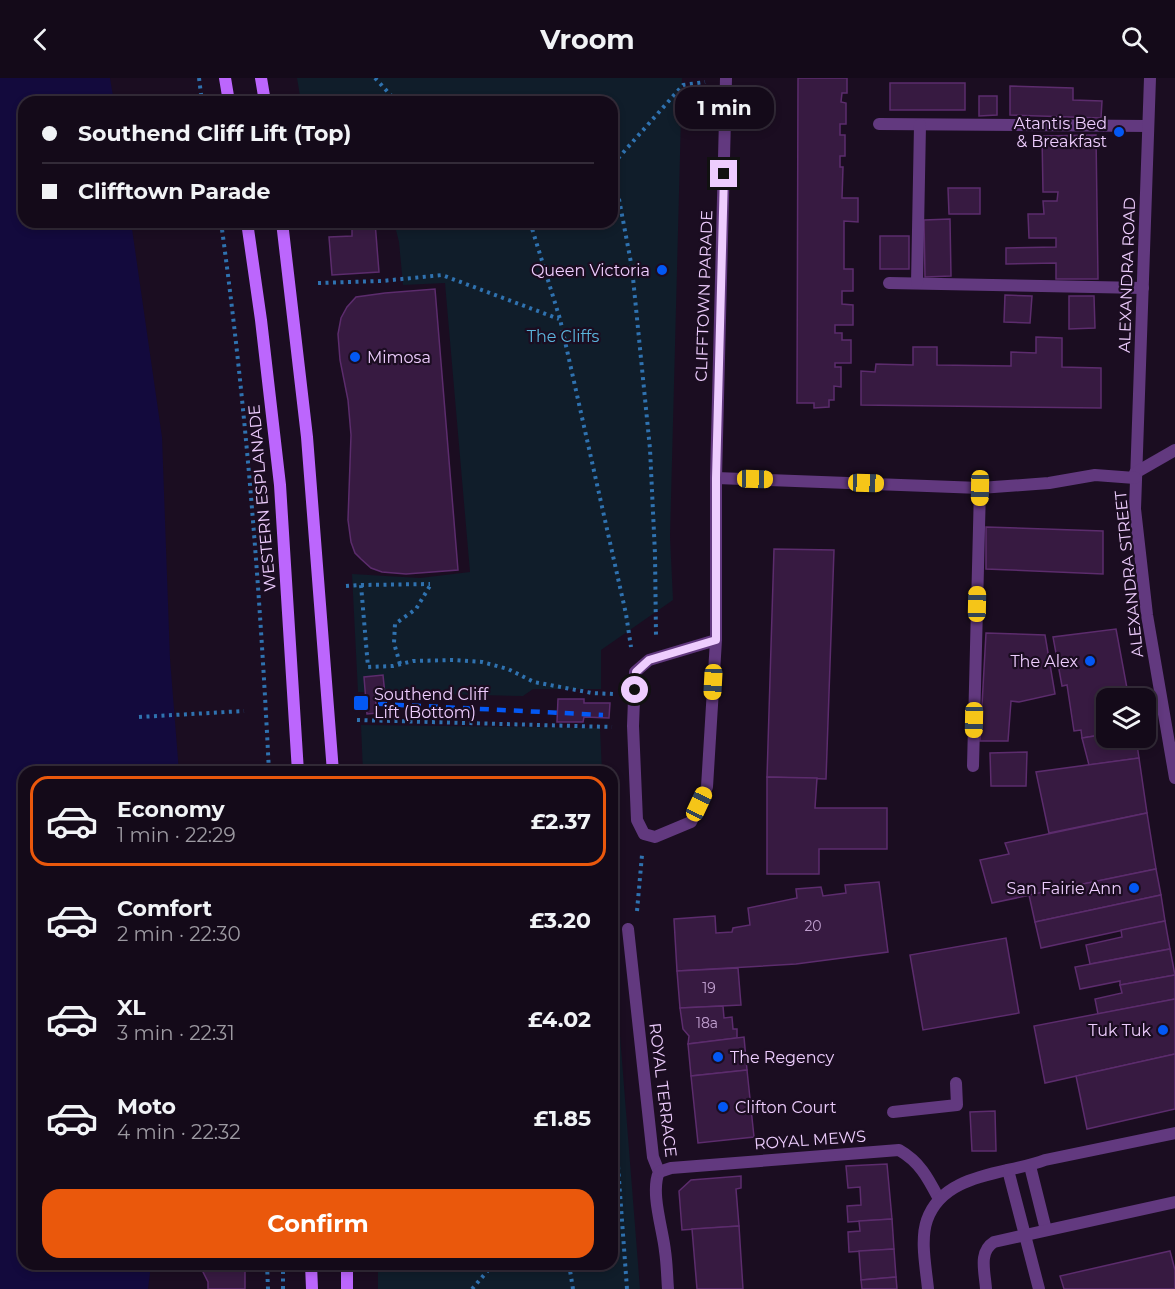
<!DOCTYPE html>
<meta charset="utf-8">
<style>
:root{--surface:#140a19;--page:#1d1322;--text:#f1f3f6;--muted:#9d9aa2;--line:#332b38;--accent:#ea580c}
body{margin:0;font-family:Montserrat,sans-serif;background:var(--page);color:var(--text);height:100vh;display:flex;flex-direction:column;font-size:22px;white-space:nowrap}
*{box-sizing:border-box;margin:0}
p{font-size:20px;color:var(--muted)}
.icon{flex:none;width:33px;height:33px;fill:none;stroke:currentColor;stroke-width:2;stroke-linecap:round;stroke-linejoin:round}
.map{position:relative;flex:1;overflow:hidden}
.panel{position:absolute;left:18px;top:688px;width:600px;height:504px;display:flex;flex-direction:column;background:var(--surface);border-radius:18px;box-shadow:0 3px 9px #0003,0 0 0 2px var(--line)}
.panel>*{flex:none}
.guide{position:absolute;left:18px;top:18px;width:600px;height:132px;border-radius:18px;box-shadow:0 3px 9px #0003,0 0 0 2px var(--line);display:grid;align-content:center;height:132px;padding:0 24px;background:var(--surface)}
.controls{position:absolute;left:1096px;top:610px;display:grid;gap:12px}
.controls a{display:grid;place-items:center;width:60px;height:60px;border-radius:12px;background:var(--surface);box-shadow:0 3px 9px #0003,0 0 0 2px var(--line);font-size:30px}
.end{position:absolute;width:27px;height:27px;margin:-14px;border:8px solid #eecdfe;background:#111;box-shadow:0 0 0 3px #111}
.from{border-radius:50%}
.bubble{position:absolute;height:42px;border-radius:18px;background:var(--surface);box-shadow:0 3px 9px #0003,0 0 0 2px var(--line);font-size:20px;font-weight:700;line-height:42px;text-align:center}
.car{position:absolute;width:18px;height:36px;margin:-18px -9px;border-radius:8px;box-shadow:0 0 4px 2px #0007;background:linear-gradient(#f5c518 24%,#345 0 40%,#f5c518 0 76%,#345 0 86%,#f5c518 0)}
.guide b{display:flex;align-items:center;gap:21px;height:57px;font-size:22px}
.guide b+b{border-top:2px solid var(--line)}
.guide i{width:15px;height:15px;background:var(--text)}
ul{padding:10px 0 0;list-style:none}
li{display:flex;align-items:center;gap:18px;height:90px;margin:0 12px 9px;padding:0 12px;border:3px solid transparent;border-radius:18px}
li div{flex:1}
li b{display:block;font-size:22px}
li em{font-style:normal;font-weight:700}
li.active{border-color:var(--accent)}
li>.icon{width:54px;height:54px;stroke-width:1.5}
.button{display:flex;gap:12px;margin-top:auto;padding:12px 24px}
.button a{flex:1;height:69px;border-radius:18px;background:var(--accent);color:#fff;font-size:24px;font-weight:700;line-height:69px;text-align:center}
header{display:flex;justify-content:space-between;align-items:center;height:78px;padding:0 24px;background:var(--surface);font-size:27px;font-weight:700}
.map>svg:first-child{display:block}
.green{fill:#101d2a}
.water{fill:#130a3d}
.building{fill:#371a41;stroke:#5c2c6d;stroke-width:1.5}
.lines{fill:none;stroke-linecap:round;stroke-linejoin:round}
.path{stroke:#2f72b0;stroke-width:4;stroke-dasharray:3 4.5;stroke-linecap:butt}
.lane{stroke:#62397f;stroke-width:12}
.street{stroke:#62397f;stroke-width:12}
.secondary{stroke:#bc66fd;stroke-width:12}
.rail{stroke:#0358f4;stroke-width:4.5;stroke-dasharray:9 8;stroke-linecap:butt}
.route{stroke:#eecdfe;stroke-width:8}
.poi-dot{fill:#0358f4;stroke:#1b0d21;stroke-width:2}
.labels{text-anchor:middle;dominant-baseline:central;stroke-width:4.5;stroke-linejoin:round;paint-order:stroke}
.number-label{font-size:14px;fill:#c0a0cf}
.poi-label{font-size:16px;fill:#eecdfe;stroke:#1b0d21;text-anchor:end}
.street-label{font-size:16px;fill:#eecdfe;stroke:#1b0d21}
.park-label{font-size:16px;fill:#5bb6dd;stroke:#1b0d21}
</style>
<header><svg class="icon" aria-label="back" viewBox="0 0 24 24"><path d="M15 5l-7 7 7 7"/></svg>Vroom<svg class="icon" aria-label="search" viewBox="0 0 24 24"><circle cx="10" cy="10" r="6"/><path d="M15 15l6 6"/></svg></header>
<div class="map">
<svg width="1175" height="1211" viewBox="0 0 1175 1211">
<rect width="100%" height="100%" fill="#1b0d21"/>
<g class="green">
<path d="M297 0H682L670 459 673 522 601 572V611H533L523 618 358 614 352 496 420 500 470 494 445 205 403 207 399 164 394 144H612V24H301Z"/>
<path d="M361 647 600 650 602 694H363Z"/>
<path d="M612 799 615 835 619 945 640 1211H378V1187L612 1186Z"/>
</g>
<path class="water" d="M0 0H110L114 24H24V144H131L162 359 170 581 179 694H24V1186L151 1187 148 1211H0Z"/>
<g class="building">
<path d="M798 0H847V15H842L841 24 846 25V46H840V57H845V78H840V89H843L842 120H858V144L844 143V191H853V213H842V226L853 227V247H835V255H842V262H851V285H835V289H841V309L834 308V322H829V329L814 330V325H797Z"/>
<rect x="890" y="5" width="75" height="27"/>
<path d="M1010 8 1073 10V22L1102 23 1101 40 1010 37Z"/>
<path d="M979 18H997V37L979 38Z"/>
<path d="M1096 57 1098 201H1056V185L1006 186V170L1056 169V160H1029L1028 136H1044L1043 123H1057L1058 114H1043L1042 58Z"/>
<path d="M948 110H980V136H949Z"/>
<path d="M950 141 951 198 925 199 924 142Z"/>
<path d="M352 144H375L379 194 332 197 329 159 352 158Z"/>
<rect x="880" y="158" width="29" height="33"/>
<path d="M435 211 458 492 406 496 382 494 371 490 361 481 355 475 351 464 348 442 351 357 348 322 340 282 338 256 341 240 347 229 356 219 385 215Z"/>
<path d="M1005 217 1032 218 1030 245 1004 244Z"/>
<path d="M1069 218H1094L1095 250 1069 251Z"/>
<path d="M1036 259 1062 260V289L1101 290V330L861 327V293L875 294 876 286 913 287V269H937V287L1011 288V274L1036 275Z"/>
<path d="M986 449 1103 453V496L986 491Z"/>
<path d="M774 471 834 472 826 701 767 699Z"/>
<path d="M1116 551 1129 621H1107V656L1082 660 1081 652 1074 653 1067 607 1062 608 1053 559Z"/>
<path d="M986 555 1045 557 1055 616 1019 624 1011 623 1008 663H980Z"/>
<path d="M383 597 385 617 375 618 377 635 367 636 364 599Z"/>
<path d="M558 621H584V625H610L609 640 584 639 583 644H557Z"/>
<path d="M1107 656V660H1136L1139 680 1089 687 1082 660Z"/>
<path d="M1027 674 1026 708H991L990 675Z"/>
<path d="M1139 680 1147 735 1049 755 1036 694Z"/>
<path d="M767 699 817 700 815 730H887V771H819V796H767Z"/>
<path d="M1147 735 1156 791 992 825 980 782 1009 776 1005 765Z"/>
<path d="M1156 791 1161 817 1035 844 1029 817Z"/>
<path d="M879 804 888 874 796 886 677 893 674 841 715 838 716 855 732 854 733 850 750 847 748 830 797 820 796 811 821 809 823 818 846 815 845 807Z"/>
<path d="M1161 817 1165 843 1041 870 1035 844Z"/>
<path d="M1165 843 1170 871 1090 886 1086 867 1122 859 1121 852Z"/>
<path d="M1006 860 1019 935 923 952 910 877Z"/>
<path d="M1170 871 1175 897 1120 907V903L1080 911 1075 889Z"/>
<path d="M738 890 741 927 680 930 677 893Z"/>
<path d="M1175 897V921L1098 936 1095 921 1122 915 1120 907Z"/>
<path d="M1175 921V976L1045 1005 1034 948Z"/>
<path d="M723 928 724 940 732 939 733 951H737V960L688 966 689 958 683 951 680 930Z"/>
<path d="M744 959 747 992 691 998 688 966Z"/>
<path d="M1175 976V1031L1087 1051 1076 998Z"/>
<path d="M747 992 754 1059 698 1065 691 998Z"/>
<path d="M995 1033 996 1073H972L970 1034Z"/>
<path d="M887 1086 892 1141 848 1144 847 1128 861 1127 860 1109 848 1110 846 1088Z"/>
<path d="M741 1098V1110L736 1111 739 1148 682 1152 679 1113 691 1102Z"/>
<path d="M892 1141 894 1171 849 1174 848 1154 860 1153 859 1143Z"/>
<path d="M739 1148 743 1211H697L692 1151Z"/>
<path d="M894 1171 896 1199 861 1202 859 1173Z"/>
<path d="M1170 1173 1175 1192V1211H1064L1060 1198Z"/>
<path d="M199 1186H245V1211H208V1204Z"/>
<path d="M896 1199 897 1211H862L861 1202Z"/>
</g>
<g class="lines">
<g class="path">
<path d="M199 0 202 24"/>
<path d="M375 0 397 24"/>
<path d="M595 23V24"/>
<path d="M612 84 632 190 650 371 655 476 656 559"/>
<path d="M613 86 683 7 705 4"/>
<path d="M221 144C246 326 260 511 269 694"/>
<path d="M530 144 560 241 626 536 631 569"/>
<path d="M318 205 382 203 442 197 559 241"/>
<path d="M361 507 430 506"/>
<path d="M346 508 361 507 368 589 393 588 413 583 453 582 482 584 508 591 534 604 592 615 613 616"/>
<path d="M400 586 394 565 395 546 416 531 431 506"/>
<path d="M139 639 244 633"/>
<path d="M357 642 612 649"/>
<path d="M637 833 642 777"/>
<path d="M612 1006 627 1211"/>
<path d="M267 1186 268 1211"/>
<path d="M525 1186V1188L526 1186"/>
<path d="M569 1186 573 1211"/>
<path d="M283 1211V1186"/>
<path d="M472 1211 490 1190V1186"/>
</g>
<g class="lane">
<path d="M879 46 1148 48"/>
<path d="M889 205 1143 210"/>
<path d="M917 205 920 47"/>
<path d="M893 1034 957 1027 956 1005"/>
<path d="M1030 1088 1046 1152"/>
<path d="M1008 1092 1039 1211"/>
<path d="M986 1211C985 1194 978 1174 994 1164L1175 1124"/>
</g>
<g class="street">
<path d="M1150 0 1135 431 1147 537 1175 700"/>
<path d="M1135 395 1175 372"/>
<path d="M716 400 980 410 1049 405 1095 397 1135 400"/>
<path d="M716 562 649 582 635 594 633 648 637 742 644 756 655 759 691 744 707 709 716 562V400L726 0"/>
<path d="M973 688 980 410"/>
<path d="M628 851 653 1079 659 1094C650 1114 663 1152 665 1173 667 1186 667 1198 668 1211"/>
<path d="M659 1094 671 1090 899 1072C920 1084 928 1100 939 1121"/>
<path d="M928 1211C926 1190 920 1162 927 1142 944 1094 1006 1097 1045 1082L1175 1055"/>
</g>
<g class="secondary">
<path d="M225 0 229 24"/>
<path d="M261 0 265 24"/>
<path d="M247 144 261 242 280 407 298 694"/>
<path d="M282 144 307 359 333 694"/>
<path d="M311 1186 312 1211"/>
<path d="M347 1186V1211"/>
</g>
<path class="rail" d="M361 625 603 637"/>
</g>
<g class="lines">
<path class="route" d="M635 612 636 594 649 582 716 562V400L724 96"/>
</g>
<g class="poi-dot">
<circle cx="1119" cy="54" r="6"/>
<circle cx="662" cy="192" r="6"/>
<circle cx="355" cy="279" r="6"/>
<circle cx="1090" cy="583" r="6"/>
<rect x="353" y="617" width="16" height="16" rx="3"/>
<circle cx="1134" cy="810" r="6"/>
<circle cx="1163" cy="952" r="6"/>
<circle cx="718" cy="979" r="6"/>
<circle cx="723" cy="1029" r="6"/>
</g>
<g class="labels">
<g class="number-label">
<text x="813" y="848">20</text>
<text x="709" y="910">19</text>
<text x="707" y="945">18a</text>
</g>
<g class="poi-label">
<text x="1107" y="45">Atantis Bed<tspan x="1107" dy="18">&amp; Breakfast</tspan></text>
<text x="650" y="192">Queen Victoria</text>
<text x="367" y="279" text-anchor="start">Mimosa</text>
<text x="1078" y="583">The Alex</text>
<text x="374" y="616" text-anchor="start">Southend Cliff<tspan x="374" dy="18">Lift (Bottom)</tspan></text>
<text x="1122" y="810">San Fairie Ann</text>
<text x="1151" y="952">Tuk Tuk</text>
<text x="730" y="979" text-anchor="start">The Regency</text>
<text x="735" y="1029" text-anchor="start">Clifton Court</text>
</g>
<g class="street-label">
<text transform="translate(1127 197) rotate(-88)">ALEXANDRA ROAD</text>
<text transform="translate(704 218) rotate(-88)">CLIFFTOWN PARADE</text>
<text transform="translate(262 420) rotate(-95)">WESTERN ESPLANADE</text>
<text transform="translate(1129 496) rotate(-96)">ALEXANDRA STREET</text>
<text transform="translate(663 1012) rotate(83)">ROYAL TERRACE</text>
<text transform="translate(810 1062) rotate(-4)">ROYAL MEWS</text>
</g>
<g class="park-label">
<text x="563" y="258">The Cliffs</text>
</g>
</g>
</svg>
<div class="controls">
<a><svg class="icon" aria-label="layers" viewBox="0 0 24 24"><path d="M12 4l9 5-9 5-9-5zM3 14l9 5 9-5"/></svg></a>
</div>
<i class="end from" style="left:635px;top:612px"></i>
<i class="end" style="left:724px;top:96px"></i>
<div class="bubble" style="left:675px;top:9px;width:99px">1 min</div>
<i class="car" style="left:755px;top:401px;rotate:91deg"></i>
<i class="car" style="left:866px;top:405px;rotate:92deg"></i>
<i class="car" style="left:980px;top:410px;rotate:181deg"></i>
<i class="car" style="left:977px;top:526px;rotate:1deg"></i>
<i class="car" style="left:713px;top:604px;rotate:183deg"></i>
<i class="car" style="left:974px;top:642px;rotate:181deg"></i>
<i class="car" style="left:699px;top:726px;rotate:25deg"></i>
<div class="guide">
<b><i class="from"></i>Southend Cliff Lift (Top)</b>
<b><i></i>Clifftown Parade</b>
</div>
<section class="panel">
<ul>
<li class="active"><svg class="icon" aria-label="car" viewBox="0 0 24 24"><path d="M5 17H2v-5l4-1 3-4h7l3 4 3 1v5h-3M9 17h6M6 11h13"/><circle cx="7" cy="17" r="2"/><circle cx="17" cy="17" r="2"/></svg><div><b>Economy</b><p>1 min · 22:29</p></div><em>£2.37</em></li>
<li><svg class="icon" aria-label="car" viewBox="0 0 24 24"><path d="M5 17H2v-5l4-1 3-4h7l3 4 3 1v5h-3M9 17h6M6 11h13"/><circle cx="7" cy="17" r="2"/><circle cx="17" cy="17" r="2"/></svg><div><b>Comfort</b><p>2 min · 22:30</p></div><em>£3.20</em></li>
<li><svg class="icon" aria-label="car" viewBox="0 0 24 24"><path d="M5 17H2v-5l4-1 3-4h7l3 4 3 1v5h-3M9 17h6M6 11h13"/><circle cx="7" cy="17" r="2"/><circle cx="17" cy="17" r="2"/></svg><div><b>XL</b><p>3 min · 22:31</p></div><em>£4.02</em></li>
<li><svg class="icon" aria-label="car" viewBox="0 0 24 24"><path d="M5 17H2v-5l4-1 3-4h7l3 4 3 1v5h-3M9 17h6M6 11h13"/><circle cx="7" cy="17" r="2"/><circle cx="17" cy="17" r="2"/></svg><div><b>Moto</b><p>4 min · 22:32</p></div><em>£1.85</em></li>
</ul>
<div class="button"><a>Confirm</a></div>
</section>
</div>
